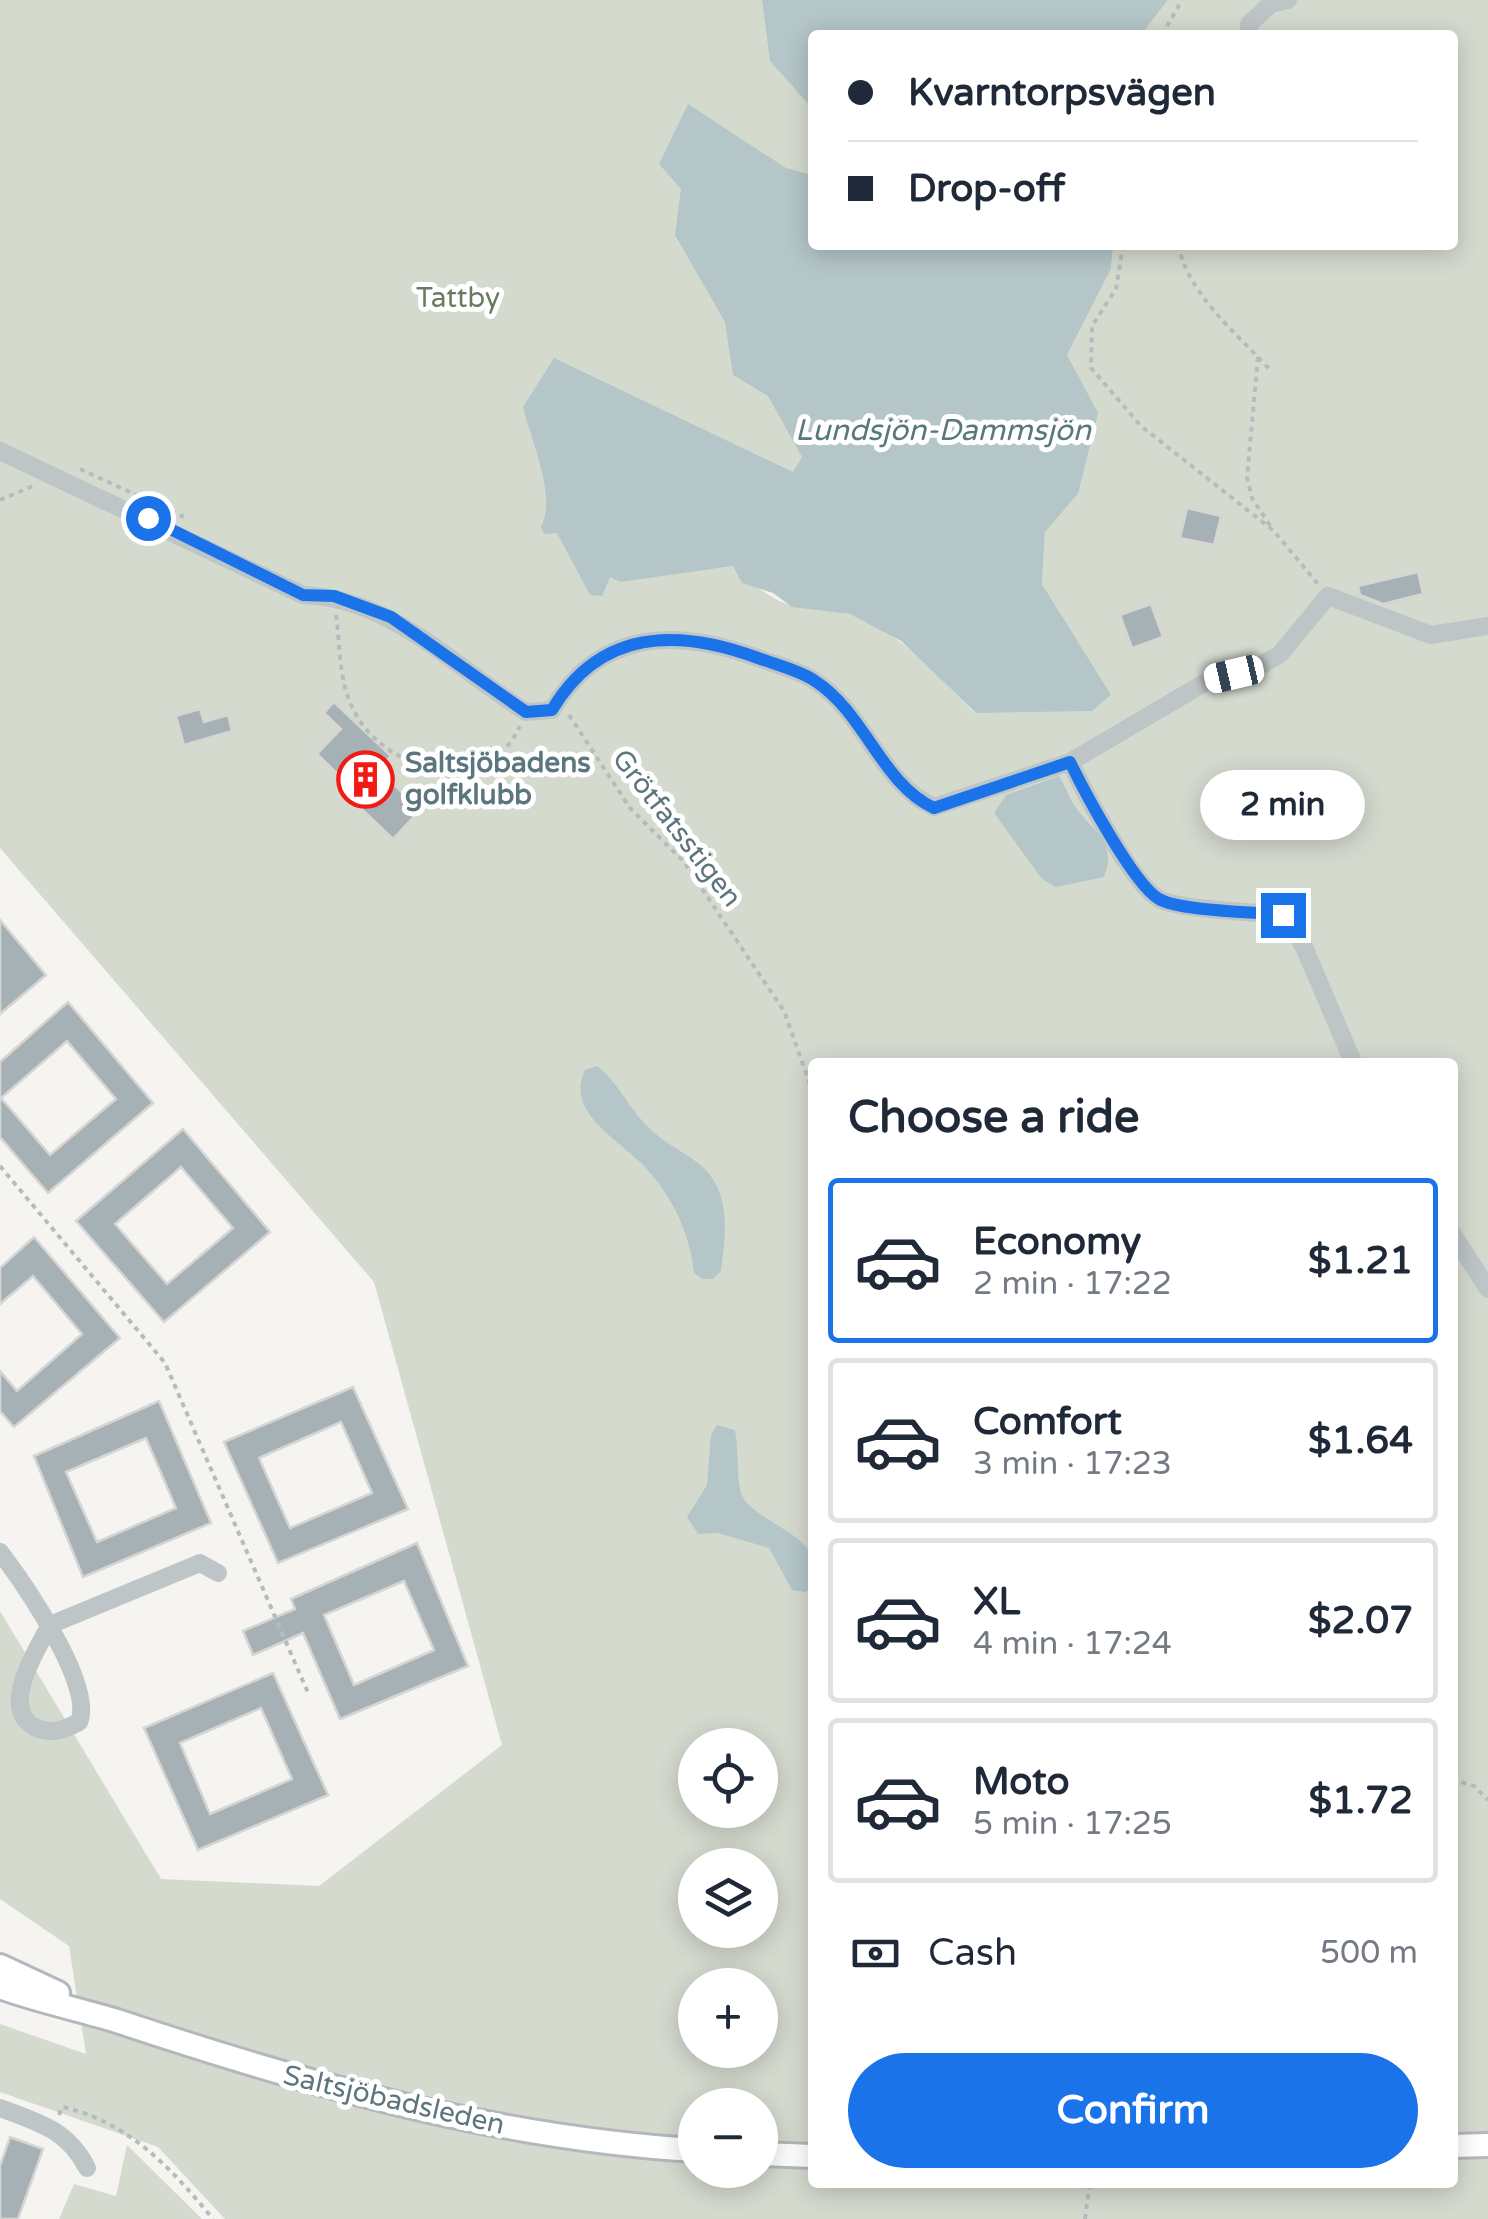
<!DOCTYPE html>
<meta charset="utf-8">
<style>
:root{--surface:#fff;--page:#f2f2f3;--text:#1f2937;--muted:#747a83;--line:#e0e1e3;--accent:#1a73e8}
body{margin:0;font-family:"Varela Round",sans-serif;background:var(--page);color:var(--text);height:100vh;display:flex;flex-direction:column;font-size:38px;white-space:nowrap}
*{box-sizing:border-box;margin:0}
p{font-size:32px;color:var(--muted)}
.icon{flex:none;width:55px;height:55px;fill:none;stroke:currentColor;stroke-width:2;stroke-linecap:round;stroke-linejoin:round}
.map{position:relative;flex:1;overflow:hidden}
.side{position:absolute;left:808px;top:1058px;width:650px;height:1130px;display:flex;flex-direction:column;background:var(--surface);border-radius:10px;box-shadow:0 5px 25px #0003}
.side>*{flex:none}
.top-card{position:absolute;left:808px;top:30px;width:650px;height:220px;border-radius:10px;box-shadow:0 5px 25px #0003;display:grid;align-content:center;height:220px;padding:0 40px;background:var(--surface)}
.fabs{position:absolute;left:678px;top:1728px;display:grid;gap:20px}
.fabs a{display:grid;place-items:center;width:100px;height:100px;border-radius:50%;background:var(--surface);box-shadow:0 5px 25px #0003;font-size:50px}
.end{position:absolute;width:45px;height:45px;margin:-22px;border:12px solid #1a73e8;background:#fff;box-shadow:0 0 0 5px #fff}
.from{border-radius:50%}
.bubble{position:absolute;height:70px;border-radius:35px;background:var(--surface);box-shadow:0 5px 25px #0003;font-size:32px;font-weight:700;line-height:70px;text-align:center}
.car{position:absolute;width:30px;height:60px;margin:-30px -15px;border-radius:12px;box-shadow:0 0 8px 2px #0007;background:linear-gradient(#fff 24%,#345 0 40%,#fff 0 76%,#345 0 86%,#fff 0)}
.top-card b{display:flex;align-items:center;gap:35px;height:95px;font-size:38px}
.top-card b+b{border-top:2px solid var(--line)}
.top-card i{width:25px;height:25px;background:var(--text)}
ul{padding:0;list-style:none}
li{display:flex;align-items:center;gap:30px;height:165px;margin:0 20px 15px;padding:0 20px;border:5px solid var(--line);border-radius:10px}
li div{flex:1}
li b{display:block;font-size:38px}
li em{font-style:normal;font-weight:700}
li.active{border-color:var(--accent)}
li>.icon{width:90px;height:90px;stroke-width:1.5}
h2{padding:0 40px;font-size:45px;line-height:120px}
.pay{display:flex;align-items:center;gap:25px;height:110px;padding:0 40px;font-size:38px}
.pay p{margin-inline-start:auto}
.primary-button{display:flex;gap:20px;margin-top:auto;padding:20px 40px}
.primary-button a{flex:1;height:115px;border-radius:60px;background:var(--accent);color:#fff;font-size:40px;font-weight:700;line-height:115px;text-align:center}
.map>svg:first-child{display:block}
.green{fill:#d5dacf;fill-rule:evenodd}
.water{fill:#b4c6c8}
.building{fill:#a5b1b4;stroke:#d6d5d3;stroke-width:2.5;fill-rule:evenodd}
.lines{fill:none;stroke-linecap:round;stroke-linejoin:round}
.major-casing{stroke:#b2b8bb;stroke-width:28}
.path{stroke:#b6bbbd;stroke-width:4;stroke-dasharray:5 5;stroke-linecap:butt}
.minor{stroke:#bec5c7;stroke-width:18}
.major{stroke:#fff;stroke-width:22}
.route{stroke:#1a73e8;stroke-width:12}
.labels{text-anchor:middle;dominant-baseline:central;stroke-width:10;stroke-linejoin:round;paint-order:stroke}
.park-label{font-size:28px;fill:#6b7b60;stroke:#fff}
.poi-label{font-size:28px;font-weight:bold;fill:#5d767e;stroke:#fff;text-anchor:start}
.street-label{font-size:28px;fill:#5d767e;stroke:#fff}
.water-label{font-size:30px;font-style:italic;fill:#58787b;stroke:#fff}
</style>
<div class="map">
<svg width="1488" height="2219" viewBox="0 0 1488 2219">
<rect width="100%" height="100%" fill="#f5f4f0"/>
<g class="green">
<path d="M0 0H996L812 35V245L926 486 637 578 733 566C746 580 778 605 796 606 813 608 832 608 849 614 901 631 938 677 975 713L1110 695 1042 584 1045 532 1078 494 1067 355 1111 269 1113 245H1452V35H1141L1168 0H1488V2219H225L158 2147 0 2092V2024L86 2054 69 1946 0 1899V1611L161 1879 319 1886 502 1745 374 1282 0 848ZM812 1062H1452V2182H812ZM695 1745H760V1810H695ZM695 1865H760V1930H695ZM695 1985H760V2050H695ZM695 2105H760V2170H695Z"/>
<path d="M127 2145 202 2219H59L74 2184 116 2196Z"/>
</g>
<g class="water">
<path d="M762 0H1168L1141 35H812V108L770 61Z"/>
<path d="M688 104 786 168 812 175V245H1113L1111 269 1067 355 1098 413 1078 494 1045 532 1042 584 1111 695 1092 711 976 713 901 641 850 614 792 607 773 593 742 583 733 566 620 582 610 577 602 596 590 595 557 533 544 534 541 527C557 495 531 441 523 407L554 358 793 472 802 457 768 396 733 375 725 322 675 235 681 189 659 164Z"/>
<path d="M1059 776C1066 788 1071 803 1080 813 1099 836 1116 846 1104 877L1056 887 1042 879 994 813 1006 795Z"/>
<path d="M597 1066C618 1082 628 1107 647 1126 662 1142 681 1150 698 1163 732 1190 726 1232 721 1271L713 1279H702L694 1273C690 1233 673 1198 646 1168 621 1140 564 1114 585 1070Z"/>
<path d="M717 1425 735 1430C739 1450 736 1474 741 1493 748 1516 798 1529 812 1555V1586L806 1592 792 1590 769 1548 718 1533 698 1534 687 1517 707 1485 711 1435Z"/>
</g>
<g class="building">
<path d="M1187 508 1221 516 1214 545 1180 538Z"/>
<path d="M1418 572 1423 594 1383 604 1360 595 1358 586Z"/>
<path d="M1151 604 1163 637 1132 648 1120 615Z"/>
<path d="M334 702 391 756 378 769 420 810 393 839 348 796 354 790 317 754 341 729 324 713Z"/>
<path d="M200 709 204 722 228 715 232 731 184 745 176 716Z"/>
<path d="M0 920 46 975 0 1014Z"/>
<path d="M68 1002 153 1103 48 1193 0 1137V1062ZM67 1041 116 1099 50 1155 1 1098Z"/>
<path d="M183 1129 270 1232 164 1322 76 1221ZM181 1167 233 1228 167 1284 115 1224Z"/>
<path d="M34 1237 120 1338 14 1427 0 1411V1371L17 1391 82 1334 33 1276 0 1304V1268Z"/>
<path d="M353 1387 408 1509 278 1563 224 1442ZM341 1422 372 1493 290 1528 259 1458Z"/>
<path d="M159 1401 211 1523 83 1577 34 1456ZM146 1438 176 1508 97 1542 66 1472Z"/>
<path d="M417 1543 468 1666 340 1719 303 1633 253 1655 243 1631 295 1609 291 1599ZM404 1581 434 1650 354 1685 324 1615Z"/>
<path d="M273 1673 328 1795 198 1850 144 1728ZM261 1708 292 1779 210 1814 180 1743Z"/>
<path d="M10 2137 43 2149 18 2219H0V2166Z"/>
</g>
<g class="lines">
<defs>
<g id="major">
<path d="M0 1966 58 1993"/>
<path d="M0 1987C38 2001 78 2009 117 2021 306 2084 495 2138 695 2150"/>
<path d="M1452 2146 1488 2145"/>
<path d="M760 2154 812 2156"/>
</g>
</defs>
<use href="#major" class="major-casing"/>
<g class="path">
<path d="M1162 35 1182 0"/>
<path d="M1123 245 1116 289 1092 326 1091 368 1141 426 1274 531 1318 584"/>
<path d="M1178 245C1190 297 1236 332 1270 370"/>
<path d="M1258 357 1247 478 1252 498 1271 527"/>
<path d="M80 469 184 517"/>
<path d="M0 500 33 486"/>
<path d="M336 615C340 644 339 681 352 707 381 771 486 801 520 726"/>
<path d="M569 715 630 808 684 862 784 1011 812 1090"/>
<path d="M0 1166 165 1363 309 1695"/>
<path d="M1452 1779 1474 1786 1488 1800"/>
<path d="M59 2115 62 2107C128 2121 172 2169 213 2219"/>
<path d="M718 2170 748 2171"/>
<path d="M1085 2219 1090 2182"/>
</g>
<g class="minor">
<path d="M1250 35 1249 24 1271 4 1288 0"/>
<path d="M0 451 303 595C392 598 454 667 526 712L552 710C600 629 676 628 758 658 776 665 799 670 815 681 865 713 881 784 934 807L1070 762 1211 679 1257 668 1280 654 1328 596 1431 635 1488 626"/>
<path d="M1070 762C1084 791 1133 885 1159 899 1179 910 1256 912 1283 915L1304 947 1353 1062"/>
<path d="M1452 1233 1488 1289"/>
<path d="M0 1552C23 1582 95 1686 79 1722 64 1730 51 1735 34 1727 0 1707 36 1651 50 1625"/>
<path d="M50 1625 200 1563 218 1573"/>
<path d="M0 2108C38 2122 68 2130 87 2168"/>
</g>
<use href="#major" class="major"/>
</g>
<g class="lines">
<path class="route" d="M148 518 303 595 334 596 391 617 526 712 552 710C600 629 677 628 758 658 776 665 799 670 815 681 865 713 881 783 934 808L1070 762C1084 791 1134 885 1159 899 1179 911 1256 912 1283 915"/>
</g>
<defs>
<symbol id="building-ring" viewBox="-11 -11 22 22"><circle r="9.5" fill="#fff" stroke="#f11b14" stroke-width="1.5"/><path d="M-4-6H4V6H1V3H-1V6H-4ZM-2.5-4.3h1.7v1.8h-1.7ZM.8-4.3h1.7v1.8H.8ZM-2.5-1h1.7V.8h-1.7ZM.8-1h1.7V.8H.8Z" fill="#f11b14"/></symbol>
</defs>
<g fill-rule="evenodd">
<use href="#building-ring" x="334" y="748" width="63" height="63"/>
</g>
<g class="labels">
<g class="park-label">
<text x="458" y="298">Tattby</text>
</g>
<g class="poi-label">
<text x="405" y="763">Saltsjöbadens<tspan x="405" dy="32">golfklubb</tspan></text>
</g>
<g class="street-label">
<text transform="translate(677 828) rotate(52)">Grötfatsstigen</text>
<text transform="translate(394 2100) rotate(13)">Saltsjöbadsleden</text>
</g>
<g class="water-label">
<text x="943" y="430">Lundsjön-Dammsjön</text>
</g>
</g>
</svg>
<div class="fabs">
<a><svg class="icon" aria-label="locate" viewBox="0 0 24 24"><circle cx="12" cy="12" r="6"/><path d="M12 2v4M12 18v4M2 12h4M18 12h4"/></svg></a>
<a><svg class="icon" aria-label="layers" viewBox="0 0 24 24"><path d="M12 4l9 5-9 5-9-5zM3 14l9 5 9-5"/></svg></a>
<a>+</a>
<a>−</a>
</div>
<i class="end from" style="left:148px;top:518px"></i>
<i class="end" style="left:1283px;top:915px"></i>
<div class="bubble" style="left:1200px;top:770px;width:165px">2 min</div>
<i class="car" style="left:1234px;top:674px;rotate:257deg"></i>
<div class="top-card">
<b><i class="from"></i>Kvarntorpsvägen</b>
<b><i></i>Drop-off</b>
</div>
<section class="side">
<h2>Choose a ride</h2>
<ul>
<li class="active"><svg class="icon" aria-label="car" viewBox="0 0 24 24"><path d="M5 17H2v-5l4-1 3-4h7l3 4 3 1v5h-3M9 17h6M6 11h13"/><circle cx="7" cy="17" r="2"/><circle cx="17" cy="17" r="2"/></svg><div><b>Economy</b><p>2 min · 17:22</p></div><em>$1.21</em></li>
<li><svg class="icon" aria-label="car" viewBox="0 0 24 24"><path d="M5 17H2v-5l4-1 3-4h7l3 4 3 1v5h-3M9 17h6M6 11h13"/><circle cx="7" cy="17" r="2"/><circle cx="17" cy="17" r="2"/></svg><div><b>Comfort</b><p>3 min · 17:23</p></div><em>$1.64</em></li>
<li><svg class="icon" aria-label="car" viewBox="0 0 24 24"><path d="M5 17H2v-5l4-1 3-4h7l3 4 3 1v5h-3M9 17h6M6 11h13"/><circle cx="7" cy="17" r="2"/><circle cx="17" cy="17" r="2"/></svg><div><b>XL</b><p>4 min · 17:24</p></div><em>$2.07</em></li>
<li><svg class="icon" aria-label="car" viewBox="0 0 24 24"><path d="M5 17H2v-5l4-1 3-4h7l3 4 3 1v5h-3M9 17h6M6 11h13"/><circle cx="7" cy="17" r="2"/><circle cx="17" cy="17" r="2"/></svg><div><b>Moto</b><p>5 min · 17:25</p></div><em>$1.72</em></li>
</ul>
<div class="pay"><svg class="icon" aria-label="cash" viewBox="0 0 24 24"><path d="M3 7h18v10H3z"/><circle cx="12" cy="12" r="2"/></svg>Cash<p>500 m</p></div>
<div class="primary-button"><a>Confirm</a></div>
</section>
</div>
